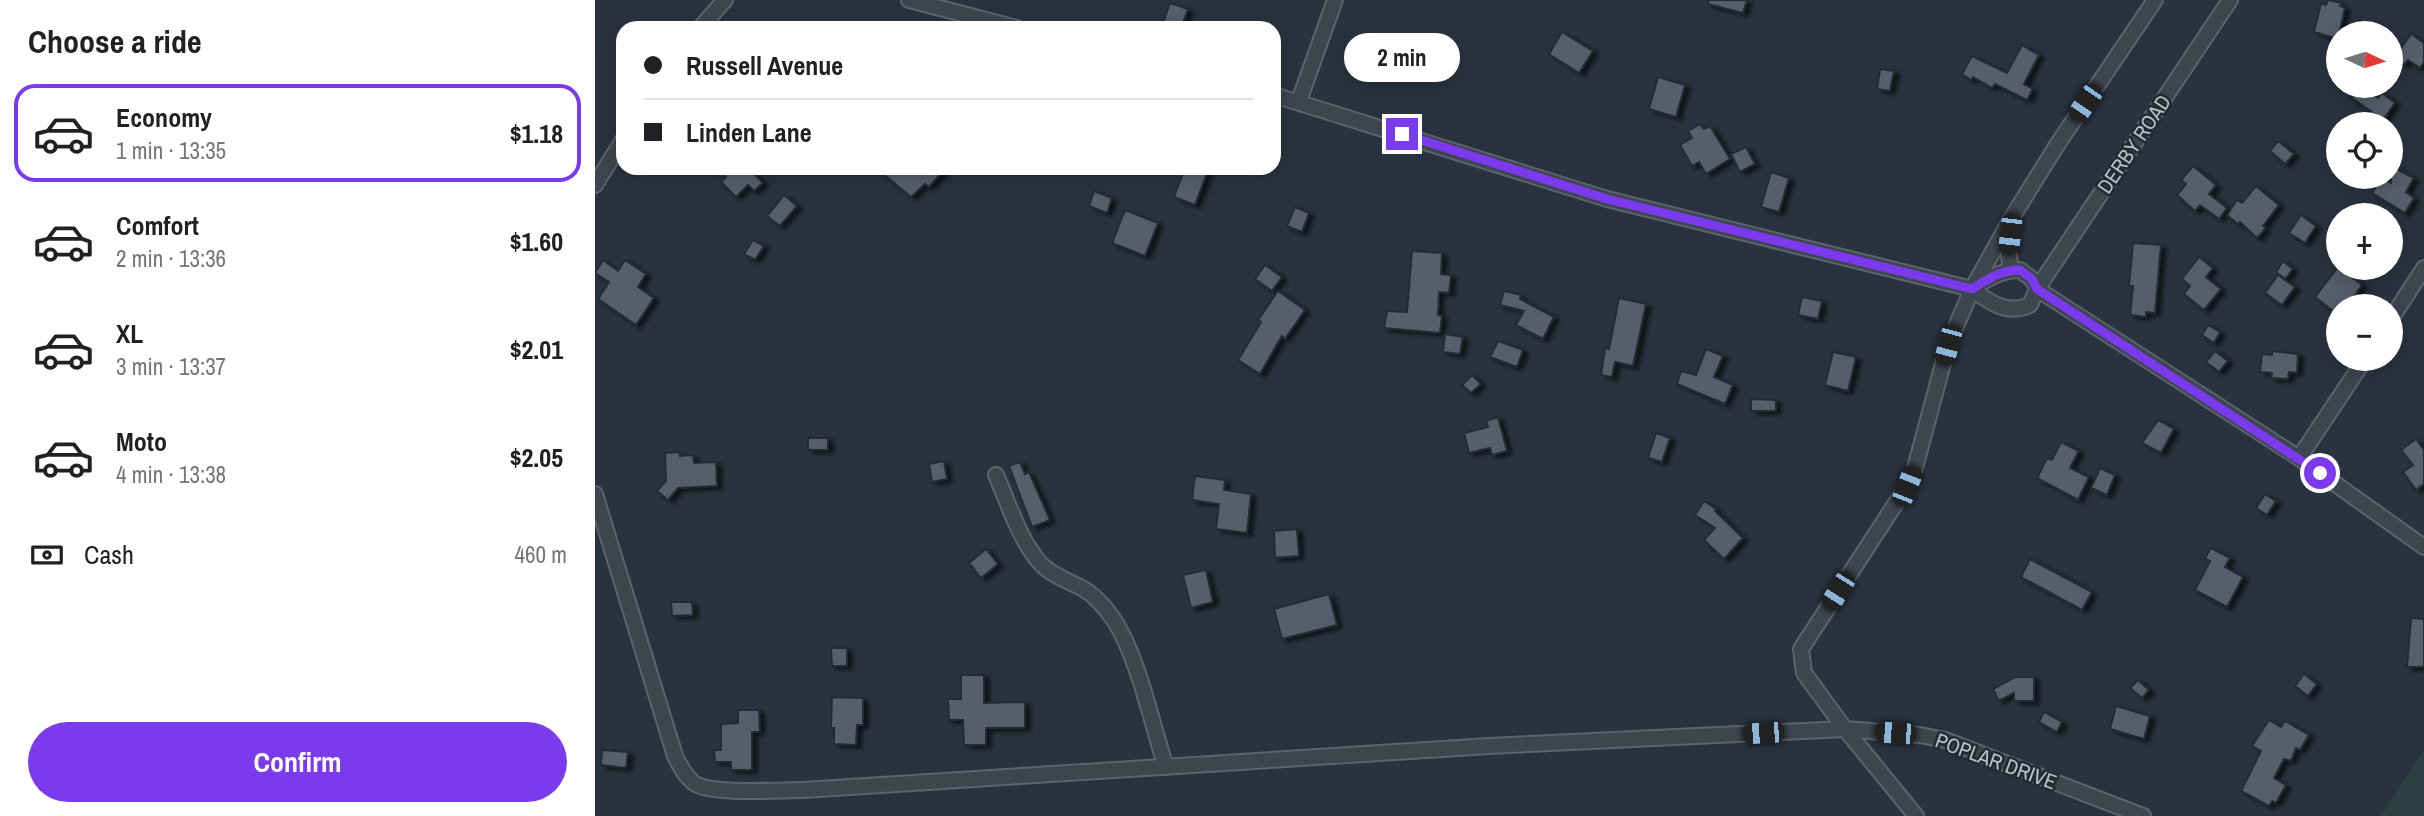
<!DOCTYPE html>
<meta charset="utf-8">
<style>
:root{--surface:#fff;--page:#f6f6f6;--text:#202124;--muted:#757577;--line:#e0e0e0;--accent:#7c3aed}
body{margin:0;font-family:"Archivo Narrow",sans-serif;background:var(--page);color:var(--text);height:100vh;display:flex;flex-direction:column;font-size:26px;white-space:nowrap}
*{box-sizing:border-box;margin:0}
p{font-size:23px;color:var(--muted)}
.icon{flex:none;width:38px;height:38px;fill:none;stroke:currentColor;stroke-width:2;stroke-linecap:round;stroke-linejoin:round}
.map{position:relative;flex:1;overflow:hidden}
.sheet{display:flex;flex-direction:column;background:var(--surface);width:595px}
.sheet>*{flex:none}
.hud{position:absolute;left:21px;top:21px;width:665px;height:154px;border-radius:21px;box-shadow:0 4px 18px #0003;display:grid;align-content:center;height:154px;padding:0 28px;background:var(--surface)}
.needle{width:46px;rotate:94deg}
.fabs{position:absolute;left:1731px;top:21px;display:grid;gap:14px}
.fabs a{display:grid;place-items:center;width:77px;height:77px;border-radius:50%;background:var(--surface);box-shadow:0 4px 18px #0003;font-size:35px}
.end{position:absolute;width:32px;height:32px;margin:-16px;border:9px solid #7c3aed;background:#fff;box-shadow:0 0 0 4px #fff}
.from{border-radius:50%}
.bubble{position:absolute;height:49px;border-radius:24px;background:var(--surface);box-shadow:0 4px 18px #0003;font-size:23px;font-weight:700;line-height:49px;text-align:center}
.car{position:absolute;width:21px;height:42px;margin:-21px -10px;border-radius:9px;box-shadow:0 0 5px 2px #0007;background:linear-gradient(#222 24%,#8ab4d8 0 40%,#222 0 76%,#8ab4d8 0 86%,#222 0)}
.hud b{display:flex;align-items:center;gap:24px;height:66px;font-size:26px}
.hud b+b{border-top:2px solid var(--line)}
.hud i{width:18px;height:18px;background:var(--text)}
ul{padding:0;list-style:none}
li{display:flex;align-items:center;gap:21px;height:98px;margin:0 14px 10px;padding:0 14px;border:4px solid transparent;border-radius:21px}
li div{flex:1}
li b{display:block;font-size:26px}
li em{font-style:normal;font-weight:700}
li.selected{border-color:var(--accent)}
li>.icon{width:63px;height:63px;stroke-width:1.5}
h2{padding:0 28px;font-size:32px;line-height:84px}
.pay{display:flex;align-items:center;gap:18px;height:77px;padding:0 28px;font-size:26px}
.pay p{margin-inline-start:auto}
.action{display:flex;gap:14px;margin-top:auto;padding:14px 28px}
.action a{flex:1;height:80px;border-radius:42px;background:var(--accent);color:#fff;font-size:28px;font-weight:700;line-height:80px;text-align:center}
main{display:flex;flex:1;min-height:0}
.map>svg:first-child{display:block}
.green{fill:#2c4041}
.building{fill:#555e6c;stroke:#242c36;stroke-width:2;filter:url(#shadow)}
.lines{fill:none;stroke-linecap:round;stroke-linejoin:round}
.minor-casing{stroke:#5b636c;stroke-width:18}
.minor{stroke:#3d454f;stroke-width:14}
.route{stroke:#7c3aed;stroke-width:9}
.labels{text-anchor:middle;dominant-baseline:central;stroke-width:5;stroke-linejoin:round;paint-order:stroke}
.street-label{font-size:21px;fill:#bac0c9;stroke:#222a34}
</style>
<main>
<section class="sheet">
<h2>Choose a ride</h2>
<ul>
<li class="selected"><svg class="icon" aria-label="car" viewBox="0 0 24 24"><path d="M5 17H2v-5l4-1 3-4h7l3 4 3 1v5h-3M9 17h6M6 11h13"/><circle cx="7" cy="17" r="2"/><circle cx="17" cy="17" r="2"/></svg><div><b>Economy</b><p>1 min · 13:35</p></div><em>$1.18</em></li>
<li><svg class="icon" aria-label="car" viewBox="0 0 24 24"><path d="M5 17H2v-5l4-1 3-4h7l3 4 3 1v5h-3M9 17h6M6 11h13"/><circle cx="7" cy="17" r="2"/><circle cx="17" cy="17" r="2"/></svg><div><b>Comfort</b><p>2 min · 13:36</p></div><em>$1.60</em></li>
<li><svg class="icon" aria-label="car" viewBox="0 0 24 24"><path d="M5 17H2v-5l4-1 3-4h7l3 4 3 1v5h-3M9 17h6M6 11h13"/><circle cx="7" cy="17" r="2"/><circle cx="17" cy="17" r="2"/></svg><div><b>XL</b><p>3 min · 13:37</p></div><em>$2.01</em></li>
<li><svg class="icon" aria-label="car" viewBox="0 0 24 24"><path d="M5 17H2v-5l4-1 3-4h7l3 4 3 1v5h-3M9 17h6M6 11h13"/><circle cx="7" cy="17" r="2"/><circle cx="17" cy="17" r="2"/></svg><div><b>Moto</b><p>4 min · 13:38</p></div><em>$2.05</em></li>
</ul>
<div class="pay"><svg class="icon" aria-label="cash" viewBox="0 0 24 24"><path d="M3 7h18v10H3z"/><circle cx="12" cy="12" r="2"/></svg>Cash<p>460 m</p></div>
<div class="action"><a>Confirm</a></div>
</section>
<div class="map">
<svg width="1829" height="816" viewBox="0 0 1829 816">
<defs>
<filter id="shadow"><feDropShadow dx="5" dy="3" stdDeviation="2" flood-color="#0009"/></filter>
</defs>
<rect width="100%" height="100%" fill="#29333f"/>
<path class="green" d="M1829 750V816H1786Z"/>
<g class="building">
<path d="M1113 0H1152L1148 13 1113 4Z"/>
<path d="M1733 0 1746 3 1745 6 1750 8 1743 39 1719 32 1726 3 1731 5Z"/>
<path d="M575 3 593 9 586 28H566Z"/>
<path d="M967 32 998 51 984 73 954 54Z"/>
<path d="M1816 34 1829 43V62L1825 68 1813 60 1809 65 1799 58Z"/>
<path d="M1427 45 1444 55 1429 84 1438 89 1432 100 1400 84 1397 88 1378 77 1376 80 1367 74 1377 56 1412 73Z"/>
<path d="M1285 69 1299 71 1295 91 1282 89Z"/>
<path d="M1063 77 1090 85 1081 117 1054 109Z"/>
<path d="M1764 86 1783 98 1787 93 1800 103 1788 120 1756 97Z"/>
<path d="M1105 124 1109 129 1115 126 1135 159 1111 174 1104 162 1097 166 1085 145 1097 138 1093 131Z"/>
<path d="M1683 141 1699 154 1690 164 1675 151Z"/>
<path d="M1151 147 1160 164 1145 172 1136 154Z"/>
<path d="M1598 166 1621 185 1614 194 1632 208 1624 219 1605 205 1600 211 1582 195 1591 184 1586 180Z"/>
<path d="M1796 166 1819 178 1811 192 1819 198 1810 213 1777 193 1786 178 1796 183Z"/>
<path d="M121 168H153L168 183 159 191 153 185 141 197 126 182 131 177Z"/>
<path d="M281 168H351L334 187 330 184 316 197Z"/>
<path d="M590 168H614L600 205 579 197Z"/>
<path d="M1176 172 1194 178 1184 212 1166 207Z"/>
<path d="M1661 186 1684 205 1668 226 1671 228 1662 238 1645 222 1643 224 1632 215 1642 200 1647 203Z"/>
<path d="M499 191 517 198 512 213 494 206Z"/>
<path d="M189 195 202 206 185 226 172 216Z"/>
<path d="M700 207 714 213 707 232 692 226Z"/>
<path d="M530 210 563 223 550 256 517 243Z"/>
<path d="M1706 215 1721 226 1710 243 1694 233Z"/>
<path d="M158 240 169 246 160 260 149 254Z"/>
<path d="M1538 243 1566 245 1560 313 1551 312V317L1535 315 1538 286H1534Z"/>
<path d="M817 251 847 253 846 274 856 275 854 293 844 292 843 315 847 316 845 333 789 328 792 311 812 312Z"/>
<path d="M1604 257 1618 268 1611 277 1626 289 1609 310 1589 294 1595 286 1587 279Z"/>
<path d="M8 260 23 271 30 260 51 274 43 287 59 298 41 325 3 299 14 282 0 273Z"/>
<path d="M1688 261 1698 269 1690 279 1681 272Z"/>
<path d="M670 265 687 277 677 291 660 279Z"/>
<path d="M1743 267 1767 285 1760 295 1773 306H1743V315L1720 297Z"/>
<path d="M1683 275 1700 287 1687 305 1670 293Z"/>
<path d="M683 291 710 310 690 339 687 336 665 374 643 360 666 322 663 320Z"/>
<path d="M909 291 926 295 925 299 959 317 948 339 921 325 929 311 905 305Z"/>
<path d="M1207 297 1227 301 1223 319 1203 315Z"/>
<path d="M1024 298 1051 304 1038 366 1020 362 1017 377 1006 375 1010 348 1014 349Z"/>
<path d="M1613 325 1625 332 1619 343 1607 335Z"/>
<path d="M850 334 868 337 865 354 848 352Z"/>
<path d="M903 341 928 350 922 367 895 357Z"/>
<path d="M1111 349 1128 356 1119 377 1138 385 1130 404 1082 384 1086 371 1101 375Z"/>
<path d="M1620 351 1633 361 1624 372 1611 362Z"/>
<path d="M1677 351 1703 354 1702 373 1694 372 1693 379 1676 378 1677 373 1665 372 1667 354 1677 355Z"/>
<path d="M1238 352 1261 357 1253 391 1230 385Z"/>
<path d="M877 375 886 384 876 393 867 385Z"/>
<path d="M1156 399 1181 400V411H1156Z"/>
<path d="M903 417 912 451 897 455 895 448 874 453 869 433 893 427 891 421Z"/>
<path d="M1563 420 1579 429 1566 453 1547 443Z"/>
<path d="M1061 433 1075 438 1067 462 1053 458Z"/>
<rect x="213" y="438" width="20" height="12"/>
<path d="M1821 439 1829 450V484L1821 490 1808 472 1818 465 1806 450Z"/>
<path d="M1466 442 1484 451 1475 468 1494 477 1483 500 1442 478 1452 458 1457 460Z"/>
<path d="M84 452 85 456 98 455 99 463 121 462 122 486 83 488 73 500 62 491 71 481 70 453Z"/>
<path d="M349 461 352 479 337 482 334 464Z"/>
<path d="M425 462 430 474 434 472 455 520 437 527 414 466Z"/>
<path d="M1505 468 1520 475 1512 495 1496 488Z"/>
<path d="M600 476 630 480 629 490 656 494 652 533 621 529 624 504 597 500Z"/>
<path d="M1670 494 1681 501 1672 515 1661 508Z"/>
<path d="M1109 501 1121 509 1120 511 1148 538 1129 559 1109 540 1120 528 1100 515Z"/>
<path d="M702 529 704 556 680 558 679 531Z"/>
<path d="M1616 548 1635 558 1630 567 1648 577 1632 607 1600 590 1615 561 1610 558Z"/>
<path d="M391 549 403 564 386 578 374 563Z"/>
<path d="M1435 559 1497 592 1487 610 1426 577Z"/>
<path d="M611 570 618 602 596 608 588 575Z"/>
<path d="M734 594 742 625 687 639 679 609Z"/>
<path d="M76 602H97L98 615 77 616Z"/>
<path d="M1816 618 1829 619V667H1812Z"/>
<path d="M236 648H252V666H237Z"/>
<path d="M1709 674 1722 684 1713 696 1700 686Z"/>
<path d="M366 675H389V703L430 702V728H391V745H369L368 720H354L353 699H366Z"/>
<path d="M1420 677H1439V701H1419V693L1404 701 1398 689Z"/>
<path d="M1543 680 1554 690 1547 698 1535 688Z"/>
<path d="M237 697 268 698V725H262L261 745 239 744V728H236Z"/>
<path d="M1521 706 1555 716 1549 739 1515 729Z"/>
<path d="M143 710H164L165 732H157V770H136V762H120L119 750H126V724L143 723Z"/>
<path d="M1449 712 1467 722 1462 732 1444 722Z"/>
<path d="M1674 720 1686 727 1690 721 1714 735 1705 750 1701 748 1696 761 1689 759 1679 778 1691 785 1681 803 1677 801 1674 806 1646 791 1666 751 1657 746Z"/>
<path d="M7 750 33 752 31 768 6 765Z"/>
</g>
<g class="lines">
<defs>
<g id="minor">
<path d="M314 0 422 28"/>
<path d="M105 28 130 0"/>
<path d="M679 95 1012 199 1377 289C1395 303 1412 315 1435 305L1442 289 1635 0"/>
<path d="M704 101 740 0"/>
<path d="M0 185 28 140"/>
<path d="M1416 270 1413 249 1416 226"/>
<path d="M1379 287C1394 278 1407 270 1425 270L1437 279 1442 289 1704 458 1829 547"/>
<path d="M1796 319 1829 268"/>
<path d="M1704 458 1770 359"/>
<path d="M401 475C414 504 425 543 448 566 459 576 471 580 485 587 499 594 510 607 519 620 544 659 556 722 571 767"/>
<path d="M0 494 80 756C85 766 90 776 99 783 115 795 185 790 208 790L894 746 1250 729 1325 735 1350 740 1548 816"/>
<path d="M1321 816 1250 729 1209 673 1206 649 1312 486 1320 468 1353 345 1377 289 1416 219 1462 145 1560 0"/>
</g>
</defs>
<use href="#minor" class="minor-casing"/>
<use href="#minor" class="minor"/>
</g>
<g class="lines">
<path class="route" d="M807 134 1012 199 1377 289C1393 279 1406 270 1425 270L1437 279 1442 289 1725 473"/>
</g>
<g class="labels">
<g class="street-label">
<text transform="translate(1539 144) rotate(-56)">DERBY ROAD</text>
<text transform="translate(1401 761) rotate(20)">POPLAR DRIVE</text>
</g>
</g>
</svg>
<div class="fabs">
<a><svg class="needle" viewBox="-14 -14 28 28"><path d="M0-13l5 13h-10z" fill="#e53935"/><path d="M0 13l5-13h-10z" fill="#757577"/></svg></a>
<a><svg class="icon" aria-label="locate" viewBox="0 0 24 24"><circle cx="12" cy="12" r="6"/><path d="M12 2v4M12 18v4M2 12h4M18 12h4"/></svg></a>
<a>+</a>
<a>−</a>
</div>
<i class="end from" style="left:1725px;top:473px"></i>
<i class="end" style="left:807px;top:134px"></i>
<div class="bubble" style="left:749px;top:33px;width:116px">2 min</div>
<i class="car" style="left:1490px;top:103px;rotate:214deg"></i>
<i class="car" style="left:1415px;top:234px;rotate:186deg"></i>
<i class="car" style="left:1353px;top:345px;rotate:195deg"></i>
<i class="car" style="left:1312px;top:486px;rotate:22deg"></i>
<i class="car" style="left:1243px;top:591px;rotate:212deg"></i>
<i class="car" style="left:1168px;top:733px;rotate:267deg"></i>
<i class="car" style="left:1300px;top:733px;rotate:274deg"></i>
<div class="hud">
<b><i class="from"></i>Russell Avenue</b>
<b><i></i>Linden Lane</b>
</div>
</div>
</main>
